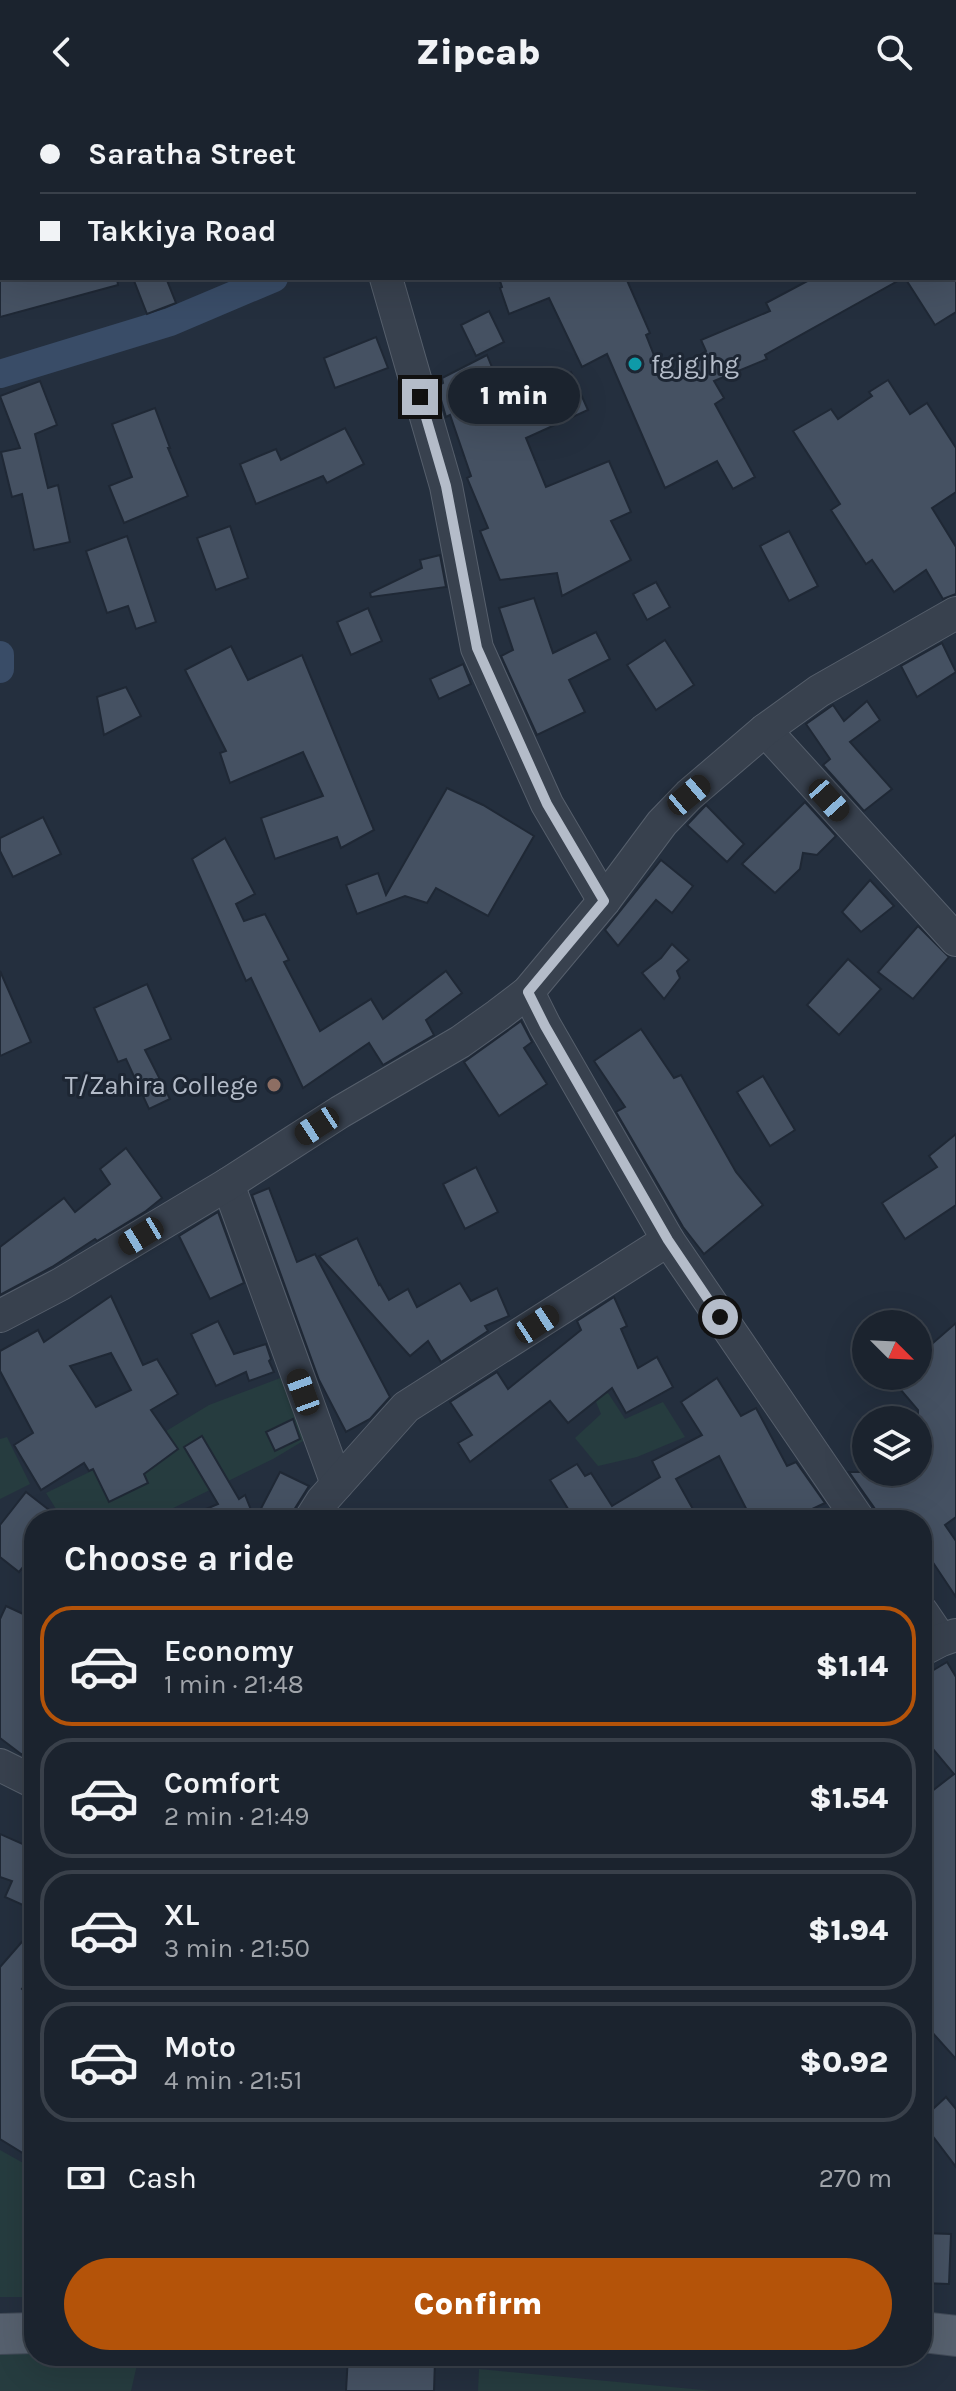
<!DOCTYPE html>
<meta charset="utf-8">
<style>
:root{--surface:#1b232e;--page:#242b36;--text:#f1f3f6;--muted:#a0a4aa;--line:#39404a;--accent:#b45309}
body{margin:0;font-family:Karla,sans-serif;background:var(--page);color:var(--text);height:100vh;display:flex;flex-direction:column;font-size:30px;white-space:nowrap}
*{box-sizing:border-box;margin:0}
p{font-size:26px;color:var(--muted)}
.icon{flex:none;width:44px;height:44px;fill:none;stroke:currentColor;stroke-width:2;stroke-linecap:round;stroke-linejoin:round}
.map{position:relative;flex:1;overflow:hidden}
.panel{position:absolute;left:24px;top:1406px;width:908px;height:856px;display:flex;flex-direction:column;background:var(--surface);border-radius:32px;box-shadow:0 8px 32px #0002,0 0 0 2px var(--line)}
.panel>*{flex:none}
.guide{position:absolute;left:0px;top:0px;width:956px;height:176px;box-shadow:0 8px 32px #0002,0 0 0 2px var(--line);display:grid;align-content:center;height:176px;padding:0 40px;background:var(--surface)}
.needle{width:52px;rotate:114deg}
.tools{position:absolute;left:852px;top:1206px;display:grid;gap:16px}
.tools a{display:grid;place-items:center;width:80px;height:80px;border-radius:50%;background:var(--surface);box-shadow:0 8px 32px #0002,0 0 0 2px var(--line);font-size:40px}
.end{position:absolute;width:36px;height:36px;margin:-18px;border:10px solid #b4bcc9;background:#111;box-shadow:0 0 0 4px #111}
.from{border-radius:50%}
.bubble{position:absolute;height:56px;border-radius:28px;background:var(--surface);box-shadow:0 8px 32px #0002,0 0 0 2px var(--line);font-size:26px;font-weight:800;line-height:56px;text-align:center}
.car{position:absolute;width:24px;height:48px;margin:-24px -12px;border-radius:10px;box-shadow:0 0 6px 2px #0007;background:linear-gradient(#222 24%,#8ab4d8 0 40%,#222 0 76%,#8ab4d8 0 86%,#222 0)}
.guide b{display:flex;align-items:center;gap:28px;height:76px;font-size:30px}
.guide b+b{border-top:2px solid var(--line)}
.guide i{width:20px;height:20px;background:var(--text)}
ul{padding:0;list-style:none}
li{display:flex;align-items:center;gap:24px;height:120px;margin:0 16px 12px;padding:0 24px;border:4px solid var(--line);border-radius:32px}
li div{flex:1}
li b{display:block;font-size:30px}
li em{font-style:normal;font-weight:800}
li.active{border-color:var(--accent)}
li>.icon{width:72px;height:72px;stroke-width:1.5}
h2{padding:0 40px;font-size:36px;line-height:96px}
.pay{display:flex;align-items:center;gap:20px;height:88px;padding:0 40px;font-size:30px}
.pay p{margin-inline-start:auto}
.primary-button{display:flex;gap:16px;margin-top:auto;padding:16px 40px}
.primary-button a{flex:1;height:92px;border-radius:48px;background:var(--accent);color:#fff;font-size:32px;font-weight:800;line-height:92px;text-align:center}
header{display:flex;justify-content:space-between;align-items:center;height:104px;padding:0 40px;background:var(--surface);font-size:36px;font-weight:800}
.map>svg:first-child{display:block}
.green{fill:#263c3f}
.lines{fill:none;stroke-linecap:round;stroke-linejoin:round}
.canal{stroke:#394c67;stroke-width:28}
.building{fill:#455162;stroke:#1f2835;stroke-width:2;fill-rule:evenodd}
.minor-casing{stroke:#565f6c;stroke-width:34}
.major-casing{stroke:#414a57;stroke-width:42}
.minor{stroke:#38414e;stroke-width:32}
.major{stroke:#56606e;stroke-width:40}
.route{stroke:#b4bcc9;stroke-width:10}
.culture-dot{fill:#0f9aa8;stroke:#1d2633;stroke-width:3}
.education-dot{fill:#8d6e63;stroke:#1d2633;stroke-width:3}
.labels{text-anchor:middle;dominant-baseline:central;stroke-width:6;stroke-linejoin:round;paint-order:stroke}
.poi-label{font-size:26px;fill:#b4bcc9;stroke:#1d2633;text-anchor:start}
</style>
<header><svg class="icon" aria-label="back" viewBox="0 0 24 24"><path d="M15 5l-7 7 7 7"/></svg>Zipcab<svg class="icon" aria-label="search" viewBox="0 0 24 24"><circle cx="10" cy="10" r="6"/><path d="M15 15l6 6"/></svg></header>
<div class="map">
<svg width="956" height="2287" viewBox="0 0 956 2287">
<rect width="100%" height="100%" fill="#242f3e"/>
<g class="green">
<path d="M296 1268 318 1328 273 1355 149 1416H63L46 1389 135 1346 209 1301Z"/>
<path d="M608 1289 625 1315 663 1298 685 1333 637 1353 598 1362 575 1334 601 1310 594 1293Z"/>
<path d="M7 1333 30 1380 0 1395V1335Z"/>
<path d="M0 2046 34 2065V2193H0Z"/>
<path d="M34 2249V2252H139L131 2287H0V2250Z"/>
<path d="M479 2265 714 2287H478Z"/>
</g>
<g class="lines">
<g class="canal">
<path d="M654 2 659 0"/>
<path d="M0 270 170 218 274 174"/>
<path d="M0 551V565"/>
</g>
</g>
<g class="building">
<path d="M0 174H117L118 181 0 213Z"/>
<path d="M133 174H166L176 199 147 210Z"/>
<path d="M499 174H626L650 229 646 231 663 274 706 247 701 236 770 207 766 199 813 174H903L765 251 767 255 714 277 724 294 715 300 755 373 733 385 717 357 665 384 607 250 582 263 549 194 509 210 500 184 502 183Z"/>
<path d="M905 174H956V208L935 221Z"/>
<path d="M489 207 504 238 476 252 461 221Z"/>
<path d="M376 233 388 264 335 284 324 254Z"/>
<path d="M487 251 506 298 571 268 588 306 526 334 546 383 609 357 631 408 611 417 631 456 562 492 557 469 500 476 480 427 488 424 467 374 471 372 450 311 446 313 437 282 443 279 442 274Z"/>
<path d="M888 276 910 310 927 299 956 344V388L932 404 956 443V490L943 495 926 466 894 488 872 456 866 460 831 406 840 400 793 327 831 305 838 315 872 292 869 288Z"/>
<path d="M40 277 57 321 35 330 48 384 58 381 70 438 34 446 22 390 12 393 1 348 20 344 0 292Z"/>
<path d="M155 304 170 344H168L188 392 124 419 109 382 132 373 112 320Z"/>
<path d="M345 324 364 360 327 379 323 372 256 400 240 360 276 345 281 356Z"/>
<path d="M230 422 248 474 216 486 197 434Z"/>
<path d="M789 427 818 482 789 497 760 442Z"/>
<path d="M127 432 156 518 136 525 128 502 107 509 86 447Z"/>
<path d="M440 451 446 483 371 493 370 489 422 464 420 456Z"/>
<path d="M656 478 670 503 647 516 633 490Z"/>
<path d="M534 494 553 549 596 528 610 555 569 576 585 608 537 631 501 552 513 546 499 504Z"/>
<path d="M368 504 382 537 351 551 337 518Z"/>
<path d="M665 536 694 581 656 606 627 561Z"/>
<path d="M942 539 956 568 917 593 901 562Z"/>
<path d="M231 542 248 576 302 551 374 726 341 744 337 733 275 755 261 714 323 692 303 648 230 679 220 649 226 647 185 566Z"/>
<path d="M463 560 471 580 439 595 430 575Z"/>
<path d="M126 583 141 612 104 631 97 593Z"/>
<path d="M867 597 880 616 850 638 892 685 864 707 823 661 830 655 806 620 833 601 844 617Z"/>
<path d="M447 684 483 701 534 732 488 812 436 784 427 799 405 792 357 810 346 781 378 769 386 791Z"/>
<path d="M805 698 836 732 817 751 803 749 800 765 775 789 742 760Z"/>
<path d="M706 701 744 740 727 758 687 721Z"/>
<path d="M43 713 61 750 13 773 0 747V734Z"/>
<path d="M225 734 255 790 236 800 244 817 265 810 289 856 284 858 320 927 371 895 383 915 446 867 462 889 426 916 434 931 383 961 369 939 303 984 251 874 246 877 192 755Z"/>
<path d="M661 756 693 782 672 809 656 796 618 842 605 826Z"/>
<path d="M870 776 894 802 861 828 842 808Z"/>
<path d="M918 822 949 853 913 895 878 868Z"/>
<path d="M672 840 689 856 677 867 680 874 664 895 642 869 661 854Z"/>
<path d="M848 855 881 885 839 931 807 901Z"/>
<path d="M0 867 31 938 0 952Z"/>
<path d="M147 880 171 935 145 946 170 995 149 1005 126 955 118 958 94 904Z"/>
<path d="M521 917 532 938 524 944 547 980 499 1012 464 958Z"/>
<path d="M641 925 674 974 681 971 736 1068 763 1101 704 1150 683 1123 616 1008 625 1003 594 957Z"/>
<path d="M763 972 795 1026 770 1042 737 988Z"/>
<path d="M956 1030V1101L905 1135 882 1099 937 1063 929 1052Z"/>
<path d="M126 1044 162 1094 146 1107 97 1137 95 1135 52 1163 0 1191V1143L64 1094 75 1108 110 1080 100 1065Z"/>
<path d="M476 1063 498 1108 465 1125 443 1080Z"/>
<path d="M269 1084 297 1158 315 1150 390 1293 370 1315 346 1328 319 1276 252 1091Z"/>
<path d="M218 1108 244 1179 210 1195 179 1132Z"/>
<path d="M357 1134 379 1181 380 1180 389 1196 408 1185 417 1203 460 1179 471 1197 497 1184 509 1212 485 1222 488 1227 441 1258 428 1237 410 1252 319 1152Z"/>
<path d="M111 1192 143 1261 157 1255 178 1290 151 1306 178 1345 144 1370 148 1379 109 1398 93 1365 89 1367 84 1359 41 1386 14 1341 33 1329 0 1267V1247L38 1226 44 1238ZM111 1249 131 1286 96 1303 70 1262Z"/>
<path d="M614 1193 627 1222 621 1225 638 1264 657 1253 673 1283 626 1309 612 1284 568 1319 550 1297 470 1358 458 1339 472 1331 450 1298 497 1268 508 1285 581 1226 577 1217Z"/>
<path d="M218 1217 234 1250 266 1240 271 1255 269 1257 274 1268 249 1277 246 1268 216 1282 191 1230Z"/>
<path d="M956 1219V1413L945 1421 956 1437V1493L930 1454 922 1459V1416H878L875 1405 849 1368H918V1306L889 1272H918V1252Z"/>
<path d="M717 1274 741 1312 756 1304 787 1362 796 1358 825 1399 789 1416H752L719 1352 676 1375 699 1416H575L550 1376 577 1360 585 1372 591 1369 612 1402 660 1373 652 1357 702 1331 681 1298Z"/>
<path d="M293 1315 300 1335 275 1347 266 1328Z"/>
<path d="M202 1332 239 1395 245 1391 255 1416H180L218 1400 184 1343Z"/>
<path d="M280 1368 309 1382 294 1406 291 1416H255Z"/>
<path d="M26 1388 62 1416H34V1450L19 1468 0 1453V1421Z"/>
<path d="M6 1502 34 1515V1657L21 1650 0 1634V1515Z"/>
<path d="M947 1558 956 1573V1955L922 1917V1695L954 1670 922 1632V1573Z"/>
<path d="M34 1727V1806L5 1793 12 1777 0 1773V1730L27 1742Z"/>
<path d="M34 1824V1871L22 1885 34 1895V2056L0 2035V1863Z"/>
<path d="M946 1993 956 2005V2063L922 2018V2015Z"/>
<path d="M922 2129 951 2130 949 2180 922 2179Z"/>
<path d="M348 2252 435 2256 434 2287H346Z"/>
</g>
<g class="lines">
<defs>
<g id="minor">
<path d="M698 2 704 0"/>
<path d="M386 174 446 382 477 544 547 700 604 797"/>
<path d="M765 626 956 836"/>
<path d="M528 888 545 922 668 1136 859 1416"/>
<path d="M228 1080 337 1380"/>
<path d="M0 1212 61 1180 228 1080 340 1008 460 938 498 911 528 888 604 797 662 719 689 691 765 626 819 587 956 509"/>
<path d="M310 1416 322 1397 406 1303 668 1136"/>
<path d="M922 1508 941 1536"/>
<path d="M922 1546 941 1536 956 1531"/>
<path d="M0 1661 34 1678"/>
</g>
<g id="major">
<path d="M363 2 369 0"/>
<path d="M0 122H2"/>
<path d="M922 2228 956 2232"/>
<path d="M0 2230 34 2229"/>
</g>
</defs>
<use href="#minor" class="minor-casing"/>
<use href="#major" class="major-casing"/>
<use href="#minor" class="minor"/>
<use href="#major" class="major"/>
</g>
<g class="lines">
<path class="route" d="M420 293 446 382 477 544 547 700 604 797 528 888 545 922 668 1136 720 1213"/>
</g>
<circle class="culture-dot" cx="635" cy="260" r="8"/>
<circle class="education-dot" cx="274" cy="981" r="8"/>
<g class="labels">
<g class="poi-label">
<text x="651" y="260">fgjgjhg</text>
<text x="258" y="981" text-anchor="end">T/Zahira College</text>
</g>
</g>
</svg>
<div class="tools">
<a><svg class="needle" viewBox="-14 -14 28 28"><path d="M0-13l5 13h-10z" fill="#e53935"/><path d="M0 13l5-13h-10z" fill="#a0a4aa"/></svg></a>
<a><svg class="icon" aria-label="layers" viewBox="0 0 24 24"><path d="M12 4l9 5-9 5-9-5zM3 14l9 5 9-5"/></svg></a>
</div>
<i class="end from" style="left:720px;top:1213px"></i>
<i class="end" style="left:420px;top:293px"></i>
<div class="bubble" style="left:448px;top:264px;width:132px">1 min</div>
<i class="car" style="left:689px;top:691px;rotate:50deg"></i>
<i class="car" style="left:829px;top:696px;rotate:138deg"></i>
<i class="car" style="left:317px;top:1022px;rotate:237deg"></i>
<i class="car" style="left:141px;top:1132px;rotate:239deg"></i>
<i class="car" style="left:537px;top:1220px;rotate:57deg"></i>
<i class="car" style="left:303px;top:1288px;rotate:340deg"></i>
<div class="guide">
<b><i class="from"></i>Saratha Street</b>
<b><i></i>Takkiya Road</b>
</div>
<section class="panel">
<h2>Choose a ride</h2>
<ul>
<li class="active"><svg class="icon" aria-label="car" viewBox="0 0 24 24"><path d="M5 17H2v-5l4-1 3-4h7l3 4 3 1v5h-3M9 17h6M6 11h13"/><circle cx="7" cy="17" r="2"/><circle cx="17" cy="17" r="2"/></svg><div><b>Economy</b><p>1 min · 21:48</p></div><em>$1.14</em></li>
<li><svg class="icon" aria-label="car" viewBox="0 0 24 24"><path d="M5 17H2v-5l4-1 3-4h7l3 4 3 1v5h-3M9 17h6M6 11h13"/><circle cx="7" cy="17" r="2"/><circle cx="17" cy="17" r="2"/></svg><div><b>Comfort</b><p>2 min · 21:49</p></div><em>$1.54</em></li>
<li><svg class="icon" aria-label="car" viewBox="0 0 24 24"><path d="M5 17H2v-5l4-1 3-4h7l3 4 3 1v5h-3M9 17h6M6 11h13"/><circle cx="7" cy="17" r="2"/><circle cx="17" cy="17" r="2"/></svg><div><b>XL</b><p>3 min · 21:50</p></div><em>$1.94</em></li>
<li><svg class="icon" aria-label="car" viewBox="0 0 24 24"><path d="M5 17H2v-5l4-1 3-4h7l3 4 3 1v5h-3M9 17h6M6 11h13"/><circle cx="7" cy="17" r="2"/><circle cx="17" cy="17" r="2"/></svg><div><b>Moto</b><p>4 min · 21:51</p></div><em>$0.92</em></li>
</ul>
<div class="pay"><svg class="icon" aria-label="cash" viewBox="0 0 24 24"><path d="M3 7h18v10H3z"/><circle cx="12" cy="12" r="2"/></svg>Cash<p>270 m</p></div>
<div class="primary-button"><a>Confirm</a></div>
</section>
</div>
